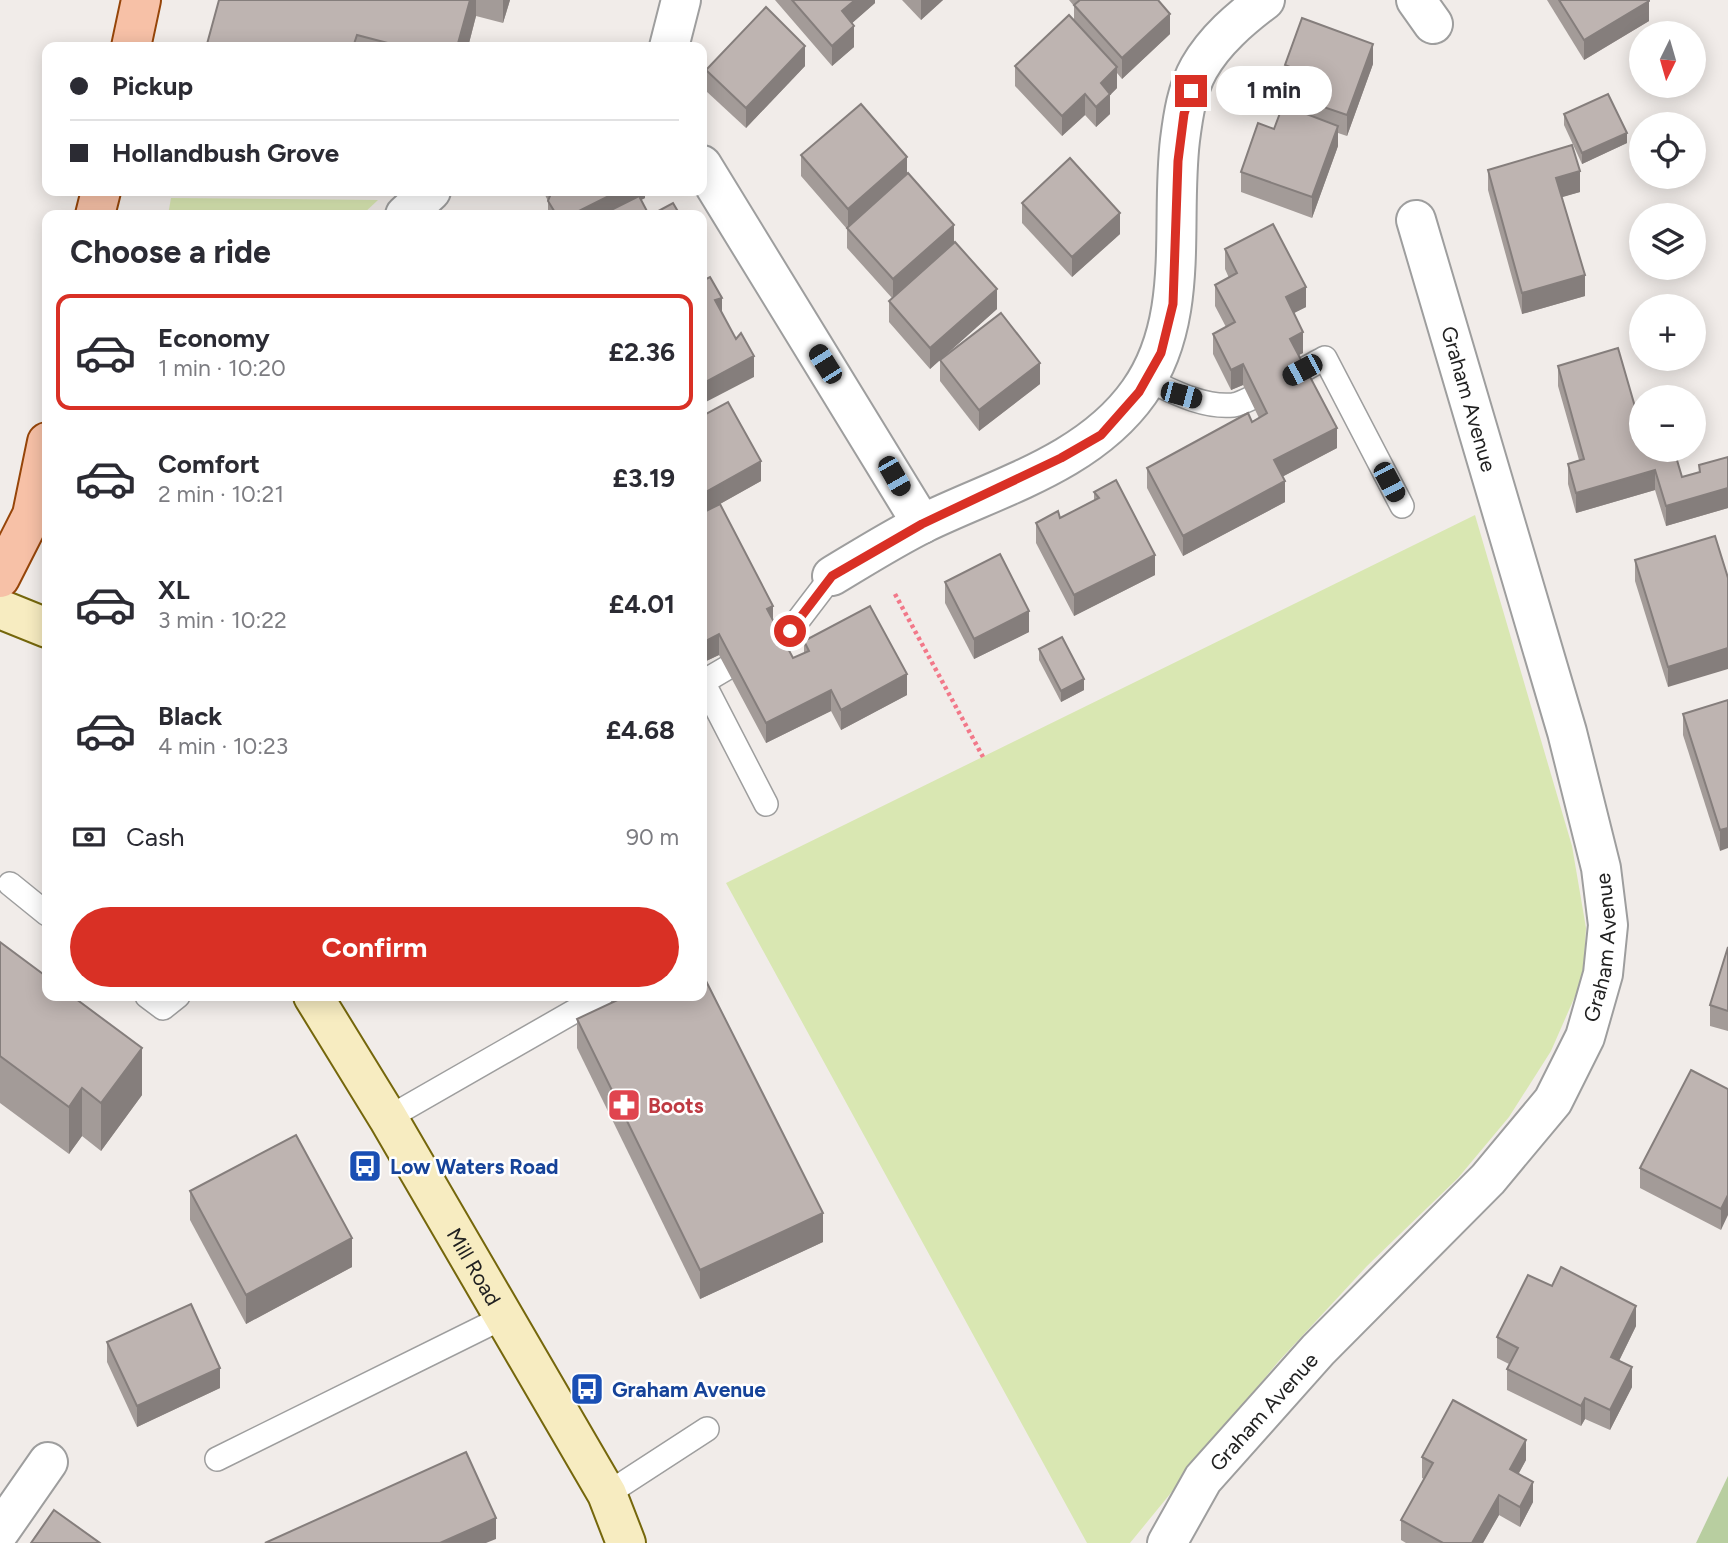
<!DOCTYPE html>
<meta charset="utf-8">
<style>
:root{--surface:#fff;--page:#f7f7f7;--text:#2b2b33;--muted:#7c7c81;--line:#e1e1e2;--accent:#d93025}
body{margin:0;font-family:Figtree,sans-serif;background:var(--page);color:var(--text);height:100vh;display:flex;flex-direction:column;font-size:26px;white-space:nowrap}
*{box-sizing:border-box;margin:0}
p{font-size:23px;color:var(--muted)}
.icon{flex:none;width:38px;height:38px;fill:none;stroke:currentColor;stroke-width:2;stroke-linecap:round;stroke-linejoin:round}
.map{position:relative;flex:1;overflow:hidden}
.panel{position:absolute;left:42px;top:210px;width:665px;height:791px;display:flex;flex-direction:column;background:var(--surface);border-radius:14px;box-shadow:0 4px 18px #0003}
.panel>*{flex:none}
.banner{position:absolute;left:42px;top:42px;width:665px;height:154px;border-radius:14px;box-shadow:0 4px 18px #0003;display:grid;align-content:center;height:154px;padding:0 28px;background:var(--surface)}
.needle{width:46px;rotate:185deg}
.tools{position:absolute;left:1629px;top:21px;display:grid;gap:14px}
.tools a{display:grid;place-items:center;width:77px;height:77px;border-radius:50%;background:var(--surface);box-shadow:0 4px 18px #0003;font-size:35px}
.end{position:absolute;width:32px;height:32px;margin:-16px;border:9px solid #d93025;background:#fff;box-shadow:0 0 0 4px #fff}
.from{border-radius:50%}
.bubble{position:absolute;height:49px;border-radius:24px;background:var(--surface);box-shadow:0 4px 18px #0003;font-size:23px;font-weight:700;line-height:49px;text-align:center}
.car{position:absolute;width:21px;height:42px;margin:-21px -10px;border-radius:9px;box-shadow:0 0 5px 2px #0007;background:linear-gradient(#222 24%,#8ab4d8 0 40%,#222 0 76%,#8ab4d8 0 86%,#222 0)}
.banner b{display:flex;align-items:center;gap:24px;height:66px;font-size:26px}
.banner b+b{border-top:2px solid var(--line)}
.banner i{width:18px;height:18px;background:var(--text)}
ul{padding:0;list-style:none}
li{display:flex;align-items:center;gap:21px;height:116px;margin:0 14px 10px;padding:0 14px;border:4px solid transparent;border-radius:14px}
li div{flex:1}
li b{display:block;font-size:26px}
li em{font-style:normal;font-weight:700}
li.selected{border-color:var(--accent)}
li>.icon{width:63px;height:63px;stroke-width:1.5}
h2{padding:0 28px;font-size:32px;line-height:84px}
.pay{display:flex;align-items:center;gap:18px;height:77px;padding:0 28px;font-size:26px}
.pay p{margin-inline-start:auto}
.primary-button{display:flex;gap:14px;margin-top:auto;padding:14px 28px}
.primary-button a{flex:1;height:80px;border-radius:42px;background:var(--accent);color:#fff;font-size:28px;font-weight:700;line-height:80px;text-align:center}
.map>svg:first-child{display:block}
.grass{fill:#d9e7b2}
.forest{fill:#b8cea0}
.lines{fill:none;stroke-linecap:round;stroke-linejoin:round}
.lane-casing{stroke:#9e9e9e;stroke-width:26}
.street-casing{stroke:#9e9e9e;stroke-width:42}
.secondary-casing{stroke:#75670c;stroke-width:42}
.primary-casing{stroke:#964509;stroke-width:42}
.path{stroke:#f27889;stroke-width:4.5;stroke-dasharray:3.5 3.5;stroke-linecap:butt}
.lane{stroke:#fff;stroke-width:23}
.street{stroke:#fff;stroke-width:38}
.secondary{stroke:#f7ecc1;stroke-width:38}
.primary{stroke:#f7c1a7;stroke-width:38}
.wall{fill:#a39b98}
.shaded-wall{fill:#857e7c}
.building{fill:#beb4b1;stroke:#857e7c;stroke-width:2}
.route{stroke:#d93025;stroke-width:9}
.labels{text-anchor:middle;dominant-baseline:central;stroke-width:5;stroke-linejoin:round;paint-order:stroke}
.street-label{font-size:21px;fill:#212121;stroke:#fff}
.health-label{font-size:21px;font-weight:bold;fill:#be3a42;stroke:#fff;text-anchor:start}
.transit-label{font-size:21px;font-weight:bold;fill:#164399;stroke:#fff;text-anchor:start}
</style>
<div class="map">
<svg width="1728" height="1543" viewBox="0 0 1728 1543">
<rect width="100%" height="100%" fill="#f1ece9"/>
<g class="grass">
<path d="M171 198 378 200 362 215H168Z"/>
<path d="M1475 515 1572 846 1586 928 1583 978 1551 1051 1509 1117 1458 1178 1367 1266 1278 1362 1130 1543H1087L726 883Z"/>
</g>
<path class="forest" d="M1728 1476V1543H1696Z"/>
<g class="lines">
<defs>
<g id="lane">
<path d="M1146 379C1172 391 1203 408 1233 405 1248 403 1307 367 1325 358L1402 506"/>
<path d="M766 804 703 682 790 631 832 576"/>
<path d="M10 884 47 914"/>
<path d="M147 996 163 1008 178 996"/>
<path d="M388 1118 601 996"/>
<path d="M217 1459 504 1317"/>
<path d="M607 1494 707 1429"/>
</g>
<g id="street">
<path d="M1416 0 1433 24"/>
<path d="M669 47 681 0"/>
<path d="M702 165 922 524"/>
<path d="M405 215 431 191"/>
<path d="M832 576C862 558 892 539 924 523 998 487 1089 463 1139 392 1191 319 1170 224 1180 140 1183 116 1187 89 1199 68 1215 40 1240 19 1265 0"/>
<path d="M0 1531 48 1462"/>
<path id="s1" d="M1167 1543 1203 1479 1318 1350 1488 1179 1553 1101 1585 1037 1603 974 1608 925 1601 868 1567 732 1416 220"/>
</g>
<g id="secondary">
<path d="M0 609 47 628"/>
<path id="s2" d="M313 996 388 1118 607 1494 626 1543"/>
</g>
<g id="primary">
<path d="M131 47 141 0"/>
<path d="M95 215 101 191"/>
<path d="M0 578 32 515 47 442"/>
</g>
</defs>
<use href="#lane" class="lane-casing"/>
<use href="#street" class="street-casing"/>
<use href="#secondary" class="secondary-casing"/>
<use href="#primary" class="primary-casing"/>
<g class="path">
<path d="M275 191H289"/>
<path d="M895 594 983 757"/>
</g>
<use href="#lane" class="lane"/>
<use href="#street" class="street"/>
<use href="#secondary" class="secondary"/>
<use href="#primary" class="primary"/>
</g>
<g class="wall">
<path d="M219 0H510L503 23 476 16 468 47H207Z"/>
<path d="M775 0H875V3L852 23 854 47 832 66Z"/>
<path d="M902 0H943L921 20Z"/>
<path d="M1069 0H1158L1170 34 1122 79 1117 73V88L1110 95V114L1096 127 1085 115 1062 136 1015 86V66L1074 21V6Z"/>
<path d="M1547 0H1649V21L1584 60Z"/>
<path d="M1373 64 1347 136 1338 133V146L1312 218 1241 192V172L1291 108V96L1294 89 1285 85V65Z"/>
<path d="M805 66 746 128 706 91V70Z"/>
<path d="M1564 114 1627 143 1582 164 1564 125Z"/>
<path d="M801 155 907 173 997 309 930 369 889 322V301L892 298 847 248V229L801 176Z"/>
<path d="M1488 170 1580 192 1561 197 1585 296 1522 314 1488 190Z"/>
<path d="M543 191H645V198L641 200 649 215H548V201Z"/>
<path d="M1022 203 1120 234 1072 277 1022 223Z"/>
<path d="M1225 249 1306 307 1294 313 1303 353 1299 355 1337 448 1282 477 1285 502 1183 556 1147 488V468L1259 418 1243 385 1231 390 1213 354V334L1226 327 1215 306V285L1229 278 1225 269Z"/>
<path d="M940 360 1040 384 979 431 940 381Z"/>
<path d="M1558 366 1648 453 1682 477 1699 472V465L1728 457V508L1666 526 1655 490 1576 513 1568 484V464L1579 460 1558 386Z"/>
<path d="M702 416 761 481 720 504 773 619 793 658 804 653V641L907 695 841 730 831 711 766 743 719 655 704 662 702 657Z"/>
<path d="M1116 480 1155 575 1074 616 1036 543V523L1060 518 1094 500V492Z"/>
<path d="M1715 536 1668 687 1635 581V560Z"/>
<path d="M945 582 1029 632 974 659 945 603Z"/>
<path d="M1039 649 1084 690 1061 702 1039 660Z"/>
<path d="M1728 700 1720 851 1683 735V714Z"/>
<path d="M0 942 142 1095 101 1151 82 1136 69 1154 0 1103Z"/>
<path d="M1728 947V1031L1710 1026V1005Z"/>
<path d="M577 1019 823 1242 700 1299 577 1048Z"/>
<path d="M1728 1089 1721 1230 1640 1188V1168Z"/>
<path d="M190 1191 352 1267 246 1324 190 1220Z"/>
<path d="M1636 1326 1619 1361 1632 1387 1610 1430 1585 1419 1581 1426 1507 1390V1369L1509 1364 1497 1358V1337Z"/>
<path d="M107 1342 220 1388 137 1427 107 1362Z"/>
<path d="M1422 1457 1526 1460 1519 1473 1533 1502 1520 1527 1499 1515 1483 1543H1406L1401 1540V1520L1424 1479 1422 1478Z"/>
</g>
<g class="shaded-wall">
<path d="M470 0H476V16L468 47H457Z"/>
<path d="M503 0H510L503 23Z"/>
<path d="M855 0H875V3L842 32V11Z"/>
<path d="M921 0H943L921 20Z"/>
<path d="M1649 1V21L1584 60V40Z"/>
<path d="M1170 14V34L1122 79V58Z"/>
<path d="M854 26V47L832 66V46Z"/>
<path d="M1373 44V64L1347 136V115Z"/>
<path d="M805 46V66L746 128V108Z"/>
<path d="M1117 67V88L1110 95V114L1096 127V107L1101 83Z"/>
<path d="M1085 94V115L1062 136V116Z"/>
<path d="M1338 126V146L1312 218V197Z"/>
<path d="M1627 133V143L1582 164V153Z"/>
<path d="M907 157V178L848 230V209Z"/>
<path d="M1580 171V192L1556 199V178Z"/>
<path d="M619 191H645V198L611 215H571Z"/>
<path d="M1120 213V234L1072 277V257Z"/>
<path d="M954 225V245L893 300V279Z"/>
<path d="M1585 275V296L1522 314V293Z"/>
<path d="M1306 287V307L1286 317V297Z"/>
<path d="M997 289V309L930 369V348Z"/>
<path d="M722 298V319L715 300Z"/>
<path d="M1303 332V353L1290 359V339Z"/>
<path d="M754 356V377L702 404V384Z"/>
<path d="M1040 363V384L979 431V410Z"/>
<path d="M1243 364V385L1231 390V370Z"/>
<path d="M1337 428V448L1274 481V460Z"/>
<path d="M761 461V481L702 514V494Z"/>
<path d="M1655 470V490L1576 513V493Z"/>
<path d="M1285 481V502L1183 556V536Z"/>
<path d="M1728 488V508L1666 526V506Z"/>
<path d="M1155 555V575L1074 616V595Z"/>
<path d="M773 606V626L767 609Z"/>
<path d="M1029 611V632L974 659V639Z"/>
<path d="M719 634V655L704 662V642Z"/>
<path d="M1728 648V669L1668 687V667Z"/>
<path d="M907 674V695L841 730V710Z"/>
<path d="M1084 679V690L1061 702V691Z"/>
<path d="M831 690V711L766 743V723Z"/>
<path d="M1728 828V848L1720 851V830Z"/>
<path d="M142 1048V1095L101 1151V1103Z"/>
<path d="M82 1088V1136L69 1154V1107Z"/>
<path d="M1728 1195V1215L1721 1230V1209Z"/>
<path d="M823 1213V1242L700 1299V1270Z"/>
<path d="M352 1238V1267L246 1324V1295Z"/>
<path d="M1636 1306V1326L1611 1377V1357Z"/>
<path d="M1632 1367V1387L1610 1430V1410Z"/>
<path d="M220 1368V1388L137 1427V1406Z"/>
<path d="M1585 1398V1419L1581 1426V1406Z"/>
<path d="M1526 1440V1460L1510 1489V1469Z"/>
<path d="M1533 1482V1502L1520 1527V1507Z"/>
<path d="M1499 1495V1515L1483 1543H1472Z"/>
<path d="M496 1518V1539L486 1543H440Z"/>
</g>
<g class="building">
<path d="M219 0H470L457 47H403L357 35 353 47H219L207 44Z"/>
<path d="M792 0H855L842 11 854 26 832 46Z"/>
<path d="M1080 0H1158L1170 14 1122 58 1074 5Z"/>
<path d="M1559 0H1649V1L1584 40Z"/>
<path d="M766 7 805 46 746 108 706 70Z"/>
<path d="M1069 15 1117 67 1101 83 1110 94 1096 107 1085 94 1062 116 1015 66Z"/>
<path d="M1302 18 1373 44 1347 115 1291 96 1300 71 1285 65Z"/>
<path d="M1608 94 1627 133 1582 153 1564 114Z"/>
<path d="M861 104 907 157 848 209 801 155Z"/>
<path d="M1283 105 1338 126 1312 197 1241 172 1258 123 1274 129Z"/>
<path d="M1572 145 1580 171 1556 178 1585 275 1522 293 1488 170Z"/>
<path d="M1070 158 1120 213 1072 257 1022 203Z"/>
<path d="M908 173 954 225 893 279 847 228Z"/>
<path d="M552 191H619L571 215 556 214 548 201Z"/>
<path d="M639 196 649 215H601Z"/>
<path d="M673 203 680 215H651Z"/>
<path d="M1273 224 1306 287 1286 297 1303 332 1290 339 1337 428 1274 460 1285 481 1183 536 1147 468 1248 413 1252 422 1267 413 1243 364 1231 370 1213 334 1235 322 1215 285 1237 273 1225 249Z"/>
<path d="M955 242 997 289 930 348 889 301Z"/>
<path d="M710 277 722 298 715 300 736 339 741 333 754 356 702 384V281Z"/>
<path d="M1001 313 1040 363 979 410 940 360Z"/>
<path d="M1618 348 1642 431V450H1647L1648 453 1659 450H1674L1682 477 1700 472 1699 465 1728 457V488L1666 506 1655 470 1576 493 1568 464 1584 459 1558 366Z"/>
<path d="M728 402 761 461 702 494V416Z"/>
<path d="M1116 480 1155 555 1074 595 1036 523 1058 511 1060 518 1099 498 1094 492Z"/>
<path d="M720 504 773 606 767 609 793 658 809 651 804 641 870 606 907 674 841 710 831 690 766 723 719 634 704 642 702 637V513Z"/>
<path d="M1715 536 1728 578V648L1668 667 1635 560Z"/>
<path d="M1000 554 1029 611 974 639 945 582Z"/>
<path d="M1062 637 1084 679 1061 691 1039 649Z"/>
<path d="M1728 700V828L1720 830 1683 714Z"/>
<path d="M0 942 47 977V996H72L142 1048 101 1103 82 1088 69 1107 0 1056Z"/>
<path d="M1728 947V1011L1710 1005Z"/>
<path d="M702 973 823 1213 700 1270 577 1019 626 996H702Z"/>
<path d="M1691 1070 1728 1089V1195L1721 1209 1640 1168Z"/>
<path d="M296 1135 352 1238 246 1295 190 1191Z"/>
<path d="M1561 1267 1636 1306 1611 1357 1632 1367 1610 1410 1585 1398 1581 1406 1507 1369 1518 1348 1497 1337 1528 1275 1552 1286Z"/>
<path d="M191 1304 220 1368 137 1406 107 1342Z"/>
<path d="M1453 1400 1526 1440 1510 1469 1533 1482 1520 1507 1499 1495 1472 1543H1443L1401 1520 1433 1463 1422 1457Z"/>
<path d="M466 1452 496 1518 440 1543H265Z"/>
<path d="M54 1510 100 1543H31Z"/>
</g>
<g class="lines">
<path class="route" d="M790 631 832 576 922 524 1061 458 1101 435 1139 392 1161 353 1173 304 1178 161 1184 114 1191 91"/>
</g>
<defs>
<symbol id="pharmacy-square" viewBox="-11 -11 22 22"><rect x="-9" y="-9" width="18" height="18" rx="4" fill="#e0444e" stroke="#fff"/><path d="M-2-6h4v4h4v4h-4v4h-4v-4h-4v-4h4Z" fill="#fff"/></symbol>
<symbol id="bus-square" viewBox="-11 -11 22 22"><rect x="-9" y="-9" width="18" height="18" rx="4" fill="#1a4fb4" stroke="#fff"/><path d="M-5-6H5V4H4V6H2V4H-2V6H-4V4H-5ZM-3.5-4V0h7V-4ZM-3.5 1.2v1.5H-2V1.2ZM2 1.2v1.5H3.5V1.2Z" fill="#fff"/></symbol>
</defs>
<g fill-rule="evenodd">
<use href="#pharmacy-square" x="605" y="1086" width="38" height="38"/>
<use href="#bus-square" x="346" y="1147" width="38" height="38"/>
<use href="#bus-square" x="568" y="1370" width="38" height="38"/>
</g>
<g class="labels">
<g class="street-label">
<text transform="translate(1469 399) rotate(74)">Graham Avenue</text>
<text stroke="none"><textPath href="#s1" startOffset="752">Graham Avenue</textPath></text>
<text stroke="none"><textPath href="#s2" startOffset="315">Mill Road</textPath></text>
<text stroke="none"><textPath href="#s1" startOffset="164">Graham Avenue</textPath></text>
</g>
<g class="health-label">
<text x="648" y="1105">Boots</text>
</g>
<g class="transit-label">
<text x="390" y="1166">Low Waters Road</text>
<text x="612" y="1389">Graham Avenue</text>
</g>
</g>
</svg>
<div class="tools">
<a><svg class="needle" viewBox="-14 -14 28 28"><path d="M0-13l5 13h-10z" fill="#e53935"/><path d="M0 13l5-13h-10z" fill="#7c7c81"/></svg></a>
<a><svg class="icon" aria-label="locate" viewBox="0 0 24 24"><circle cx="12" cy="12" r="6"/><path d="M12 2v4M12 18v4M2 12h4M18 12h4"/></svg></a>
<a><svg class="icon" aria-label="layers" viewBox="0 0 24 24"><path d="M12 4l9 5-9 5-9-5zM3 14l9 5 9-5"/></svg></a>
<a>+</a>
<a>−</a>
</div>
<i class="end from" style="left:790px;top:631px"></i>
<i class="end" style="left:1191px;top:91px"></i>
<div class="bubble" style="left:1216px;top:66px;width:116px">1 min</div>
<i class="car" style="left:825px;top:364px;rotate:328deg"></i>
<i class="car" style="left:1302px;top:370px;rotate:242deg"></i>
<i class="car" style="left:1181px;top:395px;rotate:105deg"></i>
<i class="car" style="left:894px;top:476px;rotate:150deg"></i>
<i class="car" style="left:1389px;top:482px;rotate:152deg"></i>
<div class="banner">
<b><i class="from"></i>Pickup</b>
<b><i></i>Hollandbush Grove</b>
</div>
<section class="panel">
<h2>Choose a ride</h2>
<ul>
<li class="selected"><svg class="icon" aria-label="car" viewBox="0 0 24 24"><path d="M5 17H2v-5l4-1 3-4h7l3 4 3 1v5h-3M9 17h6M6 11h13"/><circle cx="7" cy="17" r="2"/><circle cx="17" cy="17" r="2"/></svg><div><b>Economy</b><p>1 min · 10:20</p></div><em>£2.36</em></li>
<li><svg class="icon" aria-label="car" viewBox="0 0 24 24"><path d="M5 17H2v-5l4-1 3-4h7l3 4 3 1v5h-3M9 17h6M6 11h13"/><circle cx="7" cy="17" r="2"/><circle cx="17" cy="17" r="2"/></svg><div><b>Comfort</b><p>2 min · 10:21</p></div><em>£3.19</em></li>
<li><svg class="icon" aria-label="car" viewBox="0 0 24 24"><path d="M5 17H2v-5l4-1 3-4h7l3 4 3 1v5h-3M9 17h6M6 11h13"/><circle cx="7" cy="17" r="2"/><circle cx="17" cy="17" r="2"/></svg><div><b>XL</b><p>3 min · 10:22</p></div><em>£4.01</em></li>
<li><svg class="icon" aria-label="car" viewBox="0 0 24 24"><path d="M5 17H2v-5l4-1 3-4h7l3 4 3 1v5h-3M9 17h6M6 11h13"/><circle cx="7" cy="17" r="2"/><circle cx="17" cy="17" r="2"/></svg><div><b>Black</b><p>4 min · 10:23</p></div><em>£4.68</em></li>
</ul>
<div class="pay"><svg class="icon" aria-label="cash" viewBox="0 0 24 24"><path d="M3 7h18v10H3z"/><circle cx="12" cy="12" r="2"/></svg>Cash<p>90 m</p></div>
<div class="primary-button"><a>Confirm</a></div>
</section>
</div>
